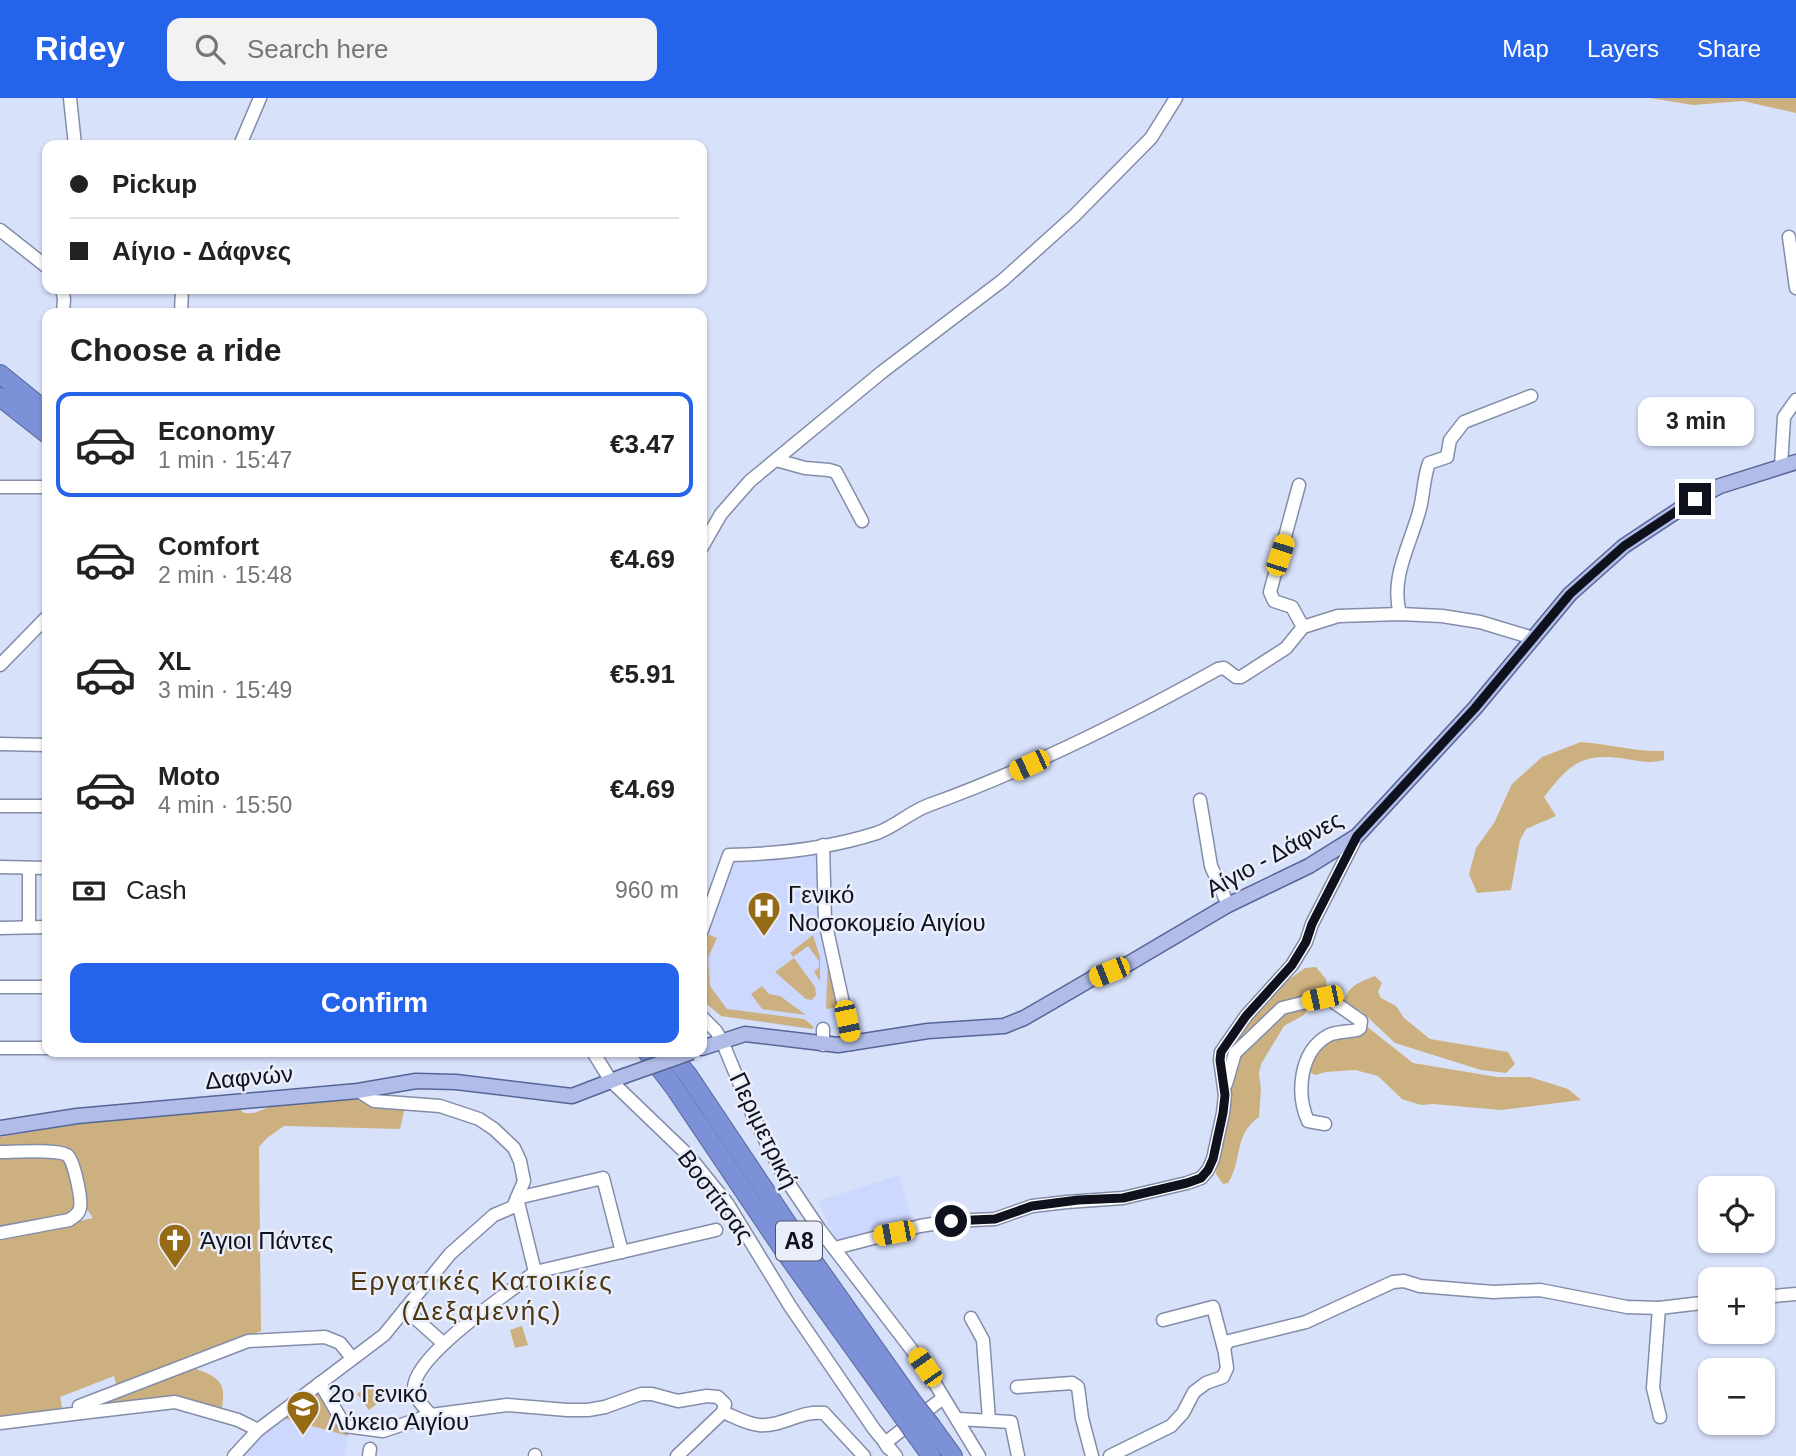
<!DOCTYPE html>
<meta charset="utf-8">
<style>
:root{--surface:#fff;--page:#f2f2f2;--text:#222;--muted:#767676;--line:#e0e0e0;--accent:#2563eb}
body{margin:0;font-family:Helvetica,sans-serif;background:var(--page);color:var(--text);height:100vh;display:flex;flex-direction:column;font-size:26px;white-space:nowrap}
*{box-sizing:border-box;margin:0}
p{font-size:23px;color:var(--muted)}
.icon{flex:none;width:38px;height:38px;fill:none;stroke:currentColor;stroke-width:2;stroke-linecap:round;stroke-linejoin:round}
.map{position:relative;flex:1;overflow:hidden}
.panel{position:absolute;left:42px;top:210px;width:665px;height:749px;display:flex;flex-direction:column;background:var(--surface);border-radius:14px;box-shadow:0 2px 5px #0004}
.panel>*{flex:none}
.guide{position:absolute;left:42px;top:42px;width:665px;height:154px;border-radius:14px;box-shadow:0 2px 5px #0004;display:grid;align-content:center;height:154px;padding:0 28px;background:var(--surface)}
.fabs{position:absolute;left:1698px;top:1078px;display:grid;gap:14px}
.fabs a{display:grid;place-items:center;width:77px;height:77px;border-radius:14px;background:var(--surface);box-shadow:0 2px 5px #0004;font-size:35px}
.end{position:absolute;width:32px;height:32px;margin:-16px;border:9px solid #0f121d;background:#fff;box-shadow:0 0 0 4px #fff}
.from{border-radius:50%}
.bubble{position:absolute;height:49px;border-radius:14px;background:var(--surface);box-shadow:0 2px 5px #0004;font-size:23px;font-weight:600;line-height:49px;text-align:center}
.car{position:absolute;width:21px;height:42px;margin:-21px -10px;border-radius:9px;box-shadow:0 0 5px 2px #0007;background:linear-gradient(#f5c518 24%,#345 0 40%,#f5c518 0 76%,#345 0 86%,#f5c518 0)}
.guide b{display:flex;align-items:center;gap:24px;height:66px;font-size:26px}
.guide b+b{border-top:2px solid var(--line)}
.guide i{width:18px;height:18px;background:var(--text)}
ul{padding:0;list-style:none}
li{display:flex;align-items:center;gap:21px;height:105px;margin:0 14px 10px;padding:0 14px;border:4px solid transparent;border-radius:14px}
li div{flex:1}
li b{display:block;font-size:26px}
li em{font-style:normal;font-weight:600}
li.active{border-color:var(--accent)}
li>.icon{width:63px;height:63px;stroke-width:1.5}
h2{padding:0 28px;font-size:32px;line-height:84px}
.pay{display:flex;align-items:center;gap:18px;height:77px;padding:0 28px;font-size:26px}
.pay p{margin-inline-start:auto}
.button{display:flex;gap:14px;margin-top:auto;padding:14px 28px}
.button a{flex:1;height:80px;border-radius:14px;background:var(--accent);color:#fff;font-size:28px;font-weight:600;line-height:80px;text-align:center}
header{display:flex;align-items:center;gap:42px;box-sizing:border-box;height:98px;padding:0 35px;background:var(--accent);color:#fff}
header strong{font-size:33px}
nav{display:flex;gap:38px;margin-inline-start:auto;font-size:24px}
.search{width:490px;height:63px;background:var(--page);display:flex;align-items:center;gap:18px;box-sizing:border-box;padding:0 24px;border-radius:14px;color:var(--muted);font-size:26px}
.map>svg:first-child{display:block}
.built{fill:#ccd8fe}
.green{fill:#cdb080}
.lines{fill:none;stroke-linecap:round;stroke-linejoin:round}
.minor-casing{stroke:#838da9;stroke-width:15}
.major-casing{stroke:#566597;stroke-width:17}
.highway-casing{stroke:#566597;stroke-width:20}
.minor{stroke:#fff;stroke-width:12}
.major{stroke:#b1bde8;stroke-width:14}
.highway{stroke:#7d91d8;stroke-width:18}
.major-bridge-casing{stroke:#566597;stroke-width:17;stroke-linecap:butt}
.highway-bridge-casing{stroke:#566597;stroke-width:20;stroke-linecap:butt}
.major-bridge{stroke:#b1bde8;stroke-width:14}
.highway-bridge{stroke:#7d91d8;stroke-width:18}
.route{stroke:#0f121d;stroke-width:9}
.labels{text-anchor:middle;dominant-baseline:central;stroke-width:5;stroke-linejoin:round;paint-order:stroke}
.shield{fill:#eaeefb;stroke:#515460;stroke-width:2}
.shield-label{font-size:23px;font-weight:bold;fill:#0f121d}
.street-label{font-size:24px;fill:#0f121d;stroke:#eaeefb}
.poi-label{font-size:24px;fill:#0f121d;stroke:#eaeefb;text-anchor:start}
.neighbourhood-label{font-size:26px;letter-spacing:2px;fill:#4b3611;stroke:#eaeefb}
</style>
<header>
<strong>Ridey</strong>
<div class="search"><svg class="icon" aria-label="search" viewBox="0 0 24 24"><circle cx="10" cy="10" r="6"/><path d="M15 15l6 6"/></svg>Search here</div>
<nav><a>Map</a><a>Layers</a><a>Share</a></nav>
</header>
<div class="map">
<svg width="1796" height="1358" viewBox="0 0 1796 1358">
<rect width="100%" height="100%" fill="#d8e1fa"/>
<g class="built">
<path d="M817 751 844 932 798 930 721 918 702 902V845L728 773 732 771 734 764 733 762Z"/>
<path d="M899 1077 912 1121 836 1143 818 1103Z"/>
<path d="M283 1320 348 1338 344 1358H239L257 1340Z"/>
</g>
<g class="green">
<path d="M1650 0H1796V15L1743 3 1693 7Z"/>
<path d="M1581 644C1610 646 1636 654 1664 653V662C1650 666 1640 663 1626 661 1581 654 1570 666 1544 699L1556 718 1526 731 1520 742 1511 792 1477 795 1469 776 1476 750 1494 725 1512 686 1542 659Z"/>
<path d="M705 835 717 840 708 860 710 888 727 911 804 921 813 928V931L721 918 702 902V845Z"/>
<path d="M813 837 820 859V883L814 874 819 869V863L808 848 793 859 790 855Z"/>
<path d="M828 857 839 909 826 911Z"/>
<path d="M794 860 815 889 816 897 812 902 806 901 775 874Z"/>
<path d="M1316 869 1326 881 1328 897 1312 905 1304 917 1284 928 1261 966 1259 976 1261 991 1259 1019C1233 1037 1243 1062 1228 1085L1223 1086 1216 1076 1225 954 1273 893 1305 870Z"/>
<path d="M1375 878 1382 885 1378 894 1381 900 1396 908 1404 920 1430 941 1508 954 1515 966 1506 975 1481 972 1395 945 1361 913 1348 909 1343 904C1349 887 1360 884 1375 878Z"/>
<path d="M762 888 769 896 780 898 806 917 762 911 751 896Z"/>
<path d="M1365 927 1413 965 1497 979H1530L1568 991 1581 1002 1501 1012 1433 1006 1421 1007 1402 1001 1378 978 1355 972 1326 974 1315 977 1308 973C1320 939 1334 939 1365 927Z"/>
<path d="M346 999 375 1007 405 1009 400 1031 284 1028 267 1040 259 1049 261 1233 117 1290 114 1278 60 1299 63 1314 0 1323V1140L93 1120 84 1107 75 1116 0 1133V1039L90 1024 236 1008 244 1015H254L285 1003Z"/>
<path d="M522 1228 528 1247 515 1250 510 1232Z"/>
<path d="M196 1271C222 1280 227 1287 221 1314L174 1307H89L176 1274Z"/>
<path d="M371 1286 382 1302 369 1312 357 1296Z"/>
<path d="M319 1293 349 1332 348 1338 283 1320Z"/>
</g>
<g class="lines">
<defs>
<g id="minor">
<path d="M70 0 75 47"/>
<path d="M240 47 260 0"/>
<path d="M0 132 47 169"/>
<path d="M1789 139 1796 190"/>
<path d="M62 191 64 201 63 215"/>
<path d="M181 215 182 191"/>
<path d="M776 362 805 370 829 372 836 374 862 423"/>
<path d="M1781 368 1784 319 1796 302"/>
<path d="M1299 387 1270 494 1274 503 1292 509 1303 529"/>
<path d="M0 389H47"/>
<path d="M702 449 721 416 750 383 882 274 1003 182 1074 118 1151 40 1176 0"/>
<path d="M1400 516C1390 480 1410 447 1419 414 1424 398 1423 381 1429 365L1447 359 1450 342 1464 324 1531 298"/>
<path d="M0 567 47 519"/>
<path d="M0 646 47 647"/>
<path d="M1200 702 1211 768 1228 807"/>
<path d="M0 708H47"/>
<path d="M823 747 825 823 852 946"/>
<path d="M0 769 47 770"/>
<path d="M29 829V770"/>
<path d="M0 830 47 829"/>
<path d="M702 832 729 757C779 756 830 750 877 735 896 728 910 714 929 707 1029 671 1125 623 1218 571L1224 570 1236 579H1241L1286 550 1303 529 1338 518 1400 516 1442 518 1480 524 1533 540"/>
<path d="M0 889H47"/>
<path d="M702 919 716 933 722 943 753 1018 783 1077 820 1132 925 1269 979 1358"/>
<path d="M823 947V931"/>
<path d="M0 950H47"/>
<path d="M593 954 611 983 689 1058 727 1105 790 1208 874 1331 896 1358"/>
<path d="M1226 986 1235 955 1282 910 1322 900 1331 902 1361 923 1360 930 1357 932C1348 934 1338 933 1329 937 1299 953 1296 996 1308 1023L1325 1026"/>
<path d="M0 1054C14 1054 55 1051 67 1057 74 1062 82 1101 80 1110 79 1116 74 1119 69 1122L0 1135"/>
<path d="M517 1100 535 1174 716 1132"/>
<path d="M517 1100 603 1080 622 1154"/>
<path d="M835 1150 920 1128 951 1123 995 1121 1032 1108 1067 1104 1123 1100 1187 1085 1201 1080 1208 1072 1213 1061 1223 1015 1225 997 1220 962 1221 954 1246 918 1292 867 1306 844 1312 826 1357 738"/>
<path d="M1762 1199 1796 1196"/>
<path d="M1659 1210 1653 1290 1660 1319"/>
<path d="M405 1211 443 1245"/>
<path d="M971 1220 983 1242 989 1322"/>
<path d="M1163 1222 1213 1209 1224 1251"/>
<path d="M320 1285 345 1328 383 1333 431 1317C424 1309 415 1301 414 1290 414 1257 509 1195 535 1174"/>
<path d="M1017 1289 1072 1285 1078 1289 1082 1320 1092 1358"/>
<path d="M723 1314C735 1319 747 1326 759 1327 782 1329 801 1312 824 1315L864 1358"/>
<path d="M81 1315 175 1304 238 1322 258 1332"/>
<path d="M431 1317 507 1307 567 1312H588L605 1309 641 1296H652L678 1303 707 1298 718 1299 725 1306 723 1314"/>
<path d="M958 1321 1011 1324 1018 1358"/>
<path d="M0 1325 81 1315 79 1308 248 1243 325 1239 340 1245 352 1260"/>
<path d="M888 1350 885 1345 943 1300"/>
<path d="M535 1357V1358"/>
<path d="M234 1358 258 1332 384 1237 450 1156 494 1117 513 1109 524 1083 520 1063 514 1050 494 1031 479 1021 440 1008 374 1003 358 993"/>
<path d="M369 1358 370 1351"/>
<path d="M677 1358 723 1314"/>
<path d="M1110 1358 1171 1328 1183 1315 1194 1294 1206 1285 1223 1279 1227 1270 1224 1249 1229 1243 1306 1224 1393 1184 1404 1183 1420 1188 1493 1194 1540 1192 1627 1209 1659 1210 1710 1204"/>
</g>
<g id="major">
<path d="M702 950 745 936 838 947 928 933 1004 928 1024 920 1093 880 1128 866 1228 807 1309 768 1357 738 1475 610 1570 496 1624 448 1695 401 1720 388 1796 364"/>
<path d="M0 1030 77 1018 358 993 416 983 456 984 572 998 624 978"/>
</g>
<g id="highway">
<path d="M0 276 47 314"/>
<path d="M0 299 47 336"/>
<path d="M647 954 674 989 785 1154 901 1316"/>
<path d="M669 954 688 977 799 1143 914 1306"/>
<path d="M932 1329 953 1358"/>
<path d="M918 1340 931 1358"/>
</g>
</defs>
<use href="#minor" class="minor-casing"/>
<use href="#major" class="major-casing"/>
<use href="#highway" class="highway-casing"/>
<use href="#minor" class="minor"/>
<use href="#major" class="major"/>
<use href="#highway" class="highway"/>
<defs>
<path id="major-bridge" d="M624 978 692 954"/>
<g id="highway-bridge">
<path d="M914 1306 932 1329"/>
<path d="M901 1316 918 1340"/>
</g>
</defs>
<use href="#major-bridge" class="major-bridge-casing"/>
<use href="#highway-bridge" class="highway-bridge-casing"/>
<use href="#major-bridge" class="major-bridge"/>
<use href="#highway-bridge" class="highway-bridge"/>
</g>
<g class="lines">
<path class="route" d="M951 1123 995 1121 1032 1108 1078 1102 1123 1100 1187 1085 1201 1080 1208 1072 1213 1061 1223 1015 1225 997 1220 962 1221 954 1246 918 1292 867 1306 844 1312 826 1357 738 1475 610 1570 496 1624 448 1695 401"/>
</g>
<defs>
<symbol id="hospital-pin" viewBox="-11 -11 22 30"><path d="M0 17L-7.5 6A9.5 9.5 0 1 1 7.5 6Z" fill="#956b16" stroke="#eaeefb"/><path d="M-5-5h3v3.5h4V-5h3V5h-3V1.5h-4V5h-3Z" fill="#fff"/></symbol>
<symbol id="church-pin" viewBox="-11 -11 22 30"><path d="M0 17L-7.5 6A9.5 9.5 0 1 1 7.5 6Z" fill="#956b16" stroke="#eaeefb"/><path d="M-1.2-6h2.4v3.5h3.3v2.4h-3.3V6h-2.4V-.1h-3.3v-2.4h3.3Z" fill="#fff"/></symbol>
<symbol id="school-pin" viewBox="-11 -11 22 30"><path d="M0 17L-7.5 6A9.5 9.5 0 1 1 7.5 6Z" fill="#956b16" stroke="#eaeefb"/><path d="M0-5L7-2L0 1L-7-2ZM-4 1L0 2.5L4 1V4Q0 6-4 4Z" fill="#fff"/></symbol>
</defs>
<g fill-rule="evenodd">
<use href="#hospital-pin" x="745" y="791" width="38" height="52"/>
<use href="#church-pin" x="156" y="1123" width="38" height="52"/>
<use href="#school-pin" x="284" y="1290" width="38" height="52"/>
</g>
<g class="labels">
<rect class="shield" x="776" y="1123.5" width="46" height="39" rx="5"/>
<g class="shield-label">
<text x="799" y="1143">Α8</text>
</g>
<g class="street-label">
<text transform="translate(1274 756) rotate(-29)">Αίγιο - Δάφνες</text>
<text transform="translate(249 979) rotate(-5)">Δαφνών</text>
<text transform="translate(764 1032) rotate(64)">Περιμετρική</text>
<text transform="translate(716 1098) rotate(53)">Βοστίτσας</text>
</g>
<g class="poi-label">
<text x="788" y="796">Γενικό<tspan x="788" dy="28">Νοσοκομείο Αιγίου</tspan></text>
<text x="200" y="1142">Άγιοι Πάντες</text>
<text x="328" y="1295">2ο Γενικό<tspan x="328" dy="28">Λύκειο Αιγίου</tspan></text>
</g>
<g class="neighbourhood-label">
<text x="482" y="1183">Εργατικές Κατοικίες<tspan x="482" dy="30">(Δεξαμενής)</tspan></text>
</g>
</g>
</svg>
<div class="fabs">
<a><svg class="icon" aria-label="locate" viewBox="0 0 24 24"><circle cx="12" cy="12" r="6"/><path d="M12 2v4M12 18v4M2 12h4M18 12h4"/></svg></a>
<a>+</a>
<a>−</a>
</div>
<i class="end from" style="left:951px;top:1123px"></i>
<i class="end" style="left:1695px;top:401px"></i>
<div class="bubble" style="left:1638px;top:299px;width:116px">3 min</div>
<i class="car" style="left:1280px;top:457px;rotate:18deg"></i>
<i class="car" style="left:1029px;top:667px;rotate:245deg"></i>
<i class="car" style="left:1109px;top:874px;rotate:248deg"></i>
<i class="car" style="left:1322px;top:900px;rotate:258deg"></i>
<i class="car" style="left:847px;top:923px;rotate:168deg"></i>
<i class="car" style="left:894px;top:1135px;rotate:259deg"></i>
<i class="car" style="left:925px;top:1269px;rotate:325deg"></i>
<div class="guide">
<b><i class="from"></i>Pickup</b>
<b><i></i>Αίγιο - Δάφνες</b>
</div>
<section class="panel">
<h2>Choose a ride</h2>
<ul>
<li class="active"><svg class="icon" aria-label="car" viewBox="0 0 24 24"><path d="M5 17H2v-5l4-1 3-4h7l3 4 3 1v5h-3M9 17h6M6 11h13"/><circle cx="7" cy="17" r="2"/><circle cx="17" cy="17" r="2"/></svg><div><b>Economy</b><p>1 min · 15:47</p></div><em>€3.47</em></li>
<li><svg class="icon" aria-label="car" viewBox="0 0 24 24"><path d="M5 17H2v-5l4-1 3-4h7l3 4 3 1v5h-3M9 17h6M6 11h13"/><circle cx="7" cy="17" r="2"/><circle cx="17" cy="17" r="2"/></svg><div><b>Comfort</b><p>2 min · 15:48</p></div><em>€4.69</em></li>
<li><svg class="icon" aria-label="car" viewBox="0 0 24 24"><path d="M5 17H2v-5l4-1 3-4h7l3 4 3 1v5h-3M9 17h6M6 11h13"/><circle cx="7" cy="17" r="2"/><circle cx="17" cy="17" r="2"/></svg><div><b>XL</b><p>3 min · 15:49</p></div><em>€5.91</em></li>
<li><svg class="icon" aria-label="car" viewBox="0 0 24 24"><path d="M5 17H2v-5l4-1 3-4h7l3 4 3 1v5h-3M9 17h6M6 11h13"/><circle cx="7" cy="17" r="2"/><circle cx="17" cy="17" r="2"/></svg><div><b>Moto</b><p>4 min · 15:50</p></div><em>€4.69</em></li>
</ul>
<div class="pay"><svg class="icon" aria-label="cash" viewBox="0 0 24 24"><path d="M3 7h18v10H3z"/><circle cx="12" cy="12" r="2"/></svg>Cash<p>960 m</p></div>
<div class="button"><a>Confirm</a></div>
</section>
</div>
